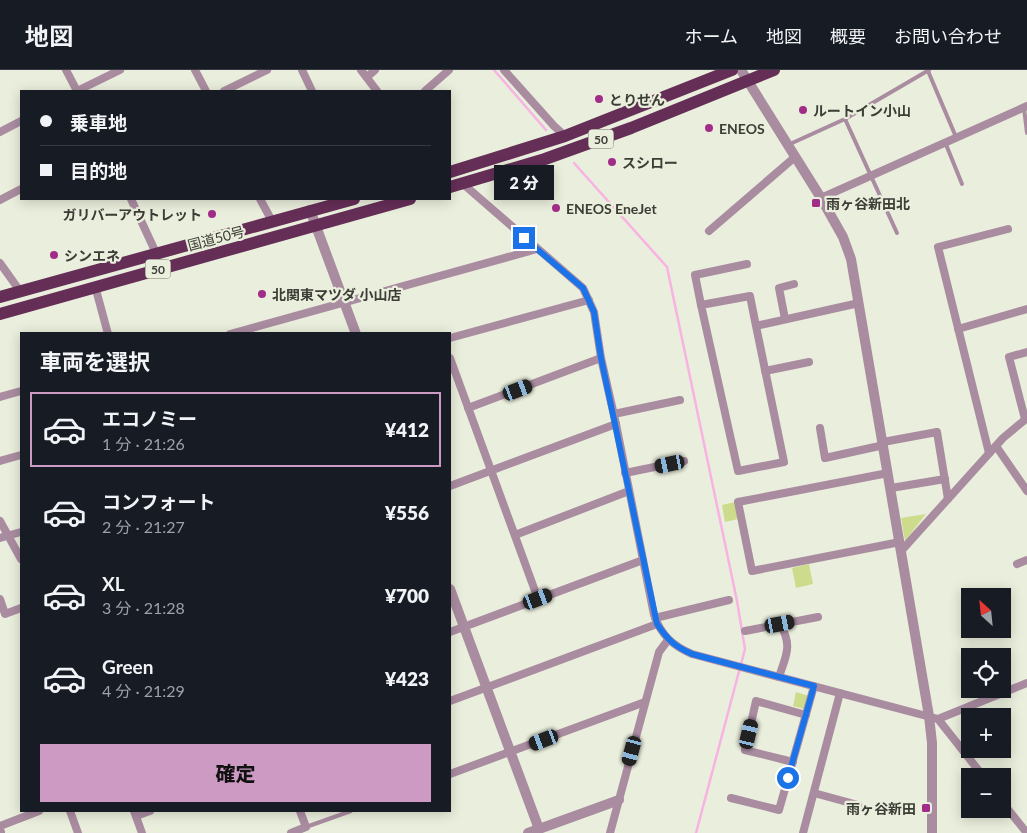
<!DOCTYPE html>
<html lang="ja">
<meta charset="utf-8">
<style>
:root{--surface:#171b24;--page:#242831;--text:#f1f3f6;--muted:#9ea1a6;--line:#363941;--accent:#cd9ac4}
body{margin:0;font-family:Lato,"Noto Sans JP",sans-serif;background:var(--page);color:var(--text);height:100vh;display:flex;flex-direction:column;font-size:19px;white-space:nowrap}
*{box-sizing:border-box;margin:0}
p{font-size:16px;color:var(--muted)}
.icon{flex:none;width:28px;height:28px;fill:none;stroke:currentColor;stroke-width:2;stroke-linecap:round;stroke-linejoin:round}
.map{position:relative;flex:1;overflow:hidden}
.panel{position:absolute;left:20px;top:262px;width:431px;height:480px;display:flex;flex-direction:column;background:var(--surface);border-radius:0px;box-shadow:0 2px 12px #0003}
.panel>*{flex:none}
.hud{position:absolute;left:20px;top:20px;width:431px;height:110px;border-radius:0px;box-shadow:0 2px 12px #0003;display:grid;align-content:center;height:110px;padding:0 20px;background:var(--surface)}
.needle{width:32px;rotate:333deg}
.fabs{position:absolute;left:961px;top:518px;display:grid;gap:10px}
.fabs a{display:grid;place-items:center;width:50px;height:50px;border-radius:0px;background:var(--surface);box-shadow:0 2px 12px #0003;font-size:25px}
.end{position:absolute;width:22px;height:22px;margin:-11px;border:6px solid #1a73e8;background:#fff;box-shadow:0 0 0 2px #fff}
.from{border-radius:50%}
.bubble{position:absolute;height:35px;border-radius:0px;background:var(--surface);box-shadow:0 2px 12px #0003;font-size:16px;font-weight:800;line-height:35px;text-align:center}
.car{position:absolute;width:15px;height:30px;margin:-15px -8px;border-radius:6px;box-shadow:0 0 4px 1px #0007;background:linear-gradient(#222 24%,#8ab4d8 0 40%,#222 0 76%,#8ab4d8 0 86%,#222 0)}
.hud b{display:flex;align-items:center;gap:18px;height:48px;font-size:19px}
.hud b+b{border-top:1px solid var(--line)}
.hud i{width:12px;height:12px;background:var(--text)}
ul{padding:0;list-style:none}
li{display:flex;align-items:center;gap:15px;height:75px;margin:0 10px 8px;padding:0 10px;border:2px solid transparent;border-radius:0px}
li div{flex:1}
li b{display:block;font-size:19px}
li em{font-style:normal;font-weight:800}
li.selected{border-color:var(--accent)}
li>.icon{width:45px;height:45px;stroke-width:1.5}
h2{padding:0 20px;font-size:22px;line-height:60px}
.primary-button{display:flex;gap:10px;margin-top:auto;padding:10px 20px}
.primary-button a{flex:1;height:58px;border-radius:0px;background:var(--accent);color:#111;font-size:20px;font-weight:800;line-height:58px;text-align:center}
header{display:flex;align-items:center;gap:30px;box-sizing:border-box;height:70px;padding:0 25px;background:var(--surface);border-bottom:1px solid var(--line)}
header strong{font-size:24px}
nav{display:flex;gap:28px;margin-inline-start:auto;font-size:18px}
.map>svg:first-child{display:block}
.green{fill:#cddc8c}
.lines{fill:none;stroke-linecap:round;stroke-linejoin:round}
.stream{stroke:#f9b2e4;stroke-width:2.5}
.service{stroke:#aa8ca1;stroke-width:4}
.minor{stroke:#aa8ca1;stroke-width:8}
.tertiary{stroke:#aa8ca1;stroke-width:10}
.trunk{stroke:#652e57;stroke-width:12}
.route{stroke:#1a73e8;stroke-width:6}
.poi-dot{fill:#a12d88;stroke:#eaeedc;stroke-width:2}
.labels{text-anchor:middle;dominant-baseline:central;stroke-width:4.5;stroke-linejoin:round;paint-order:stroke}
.shield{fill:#eaeedc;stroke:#707268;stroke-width:1}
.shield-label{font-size:12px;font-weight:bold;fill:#3c3d36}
.poi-label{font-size:14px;font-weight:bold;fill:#3c3d36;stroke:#eaeedc;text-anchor:start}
.street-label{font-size:14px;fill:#3c3d36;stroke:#eaeedc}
</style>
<header>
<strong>地図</strong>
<nav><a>ホーム</a><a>地図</a><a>概要</a><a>お問い合わせ</a></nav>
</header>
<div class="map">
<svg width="1027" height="763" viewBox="0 0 1027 763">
<rect width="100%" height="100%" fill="#eaeedc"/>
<g class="green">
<path d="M735 432 738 449 725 452 722 435Z"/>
<path d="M926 444 905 471 901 448Z"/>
<path d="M809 494 813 514 796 518 792 498Z"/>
<path d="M796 622 809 626 804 639 793 636Z"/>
</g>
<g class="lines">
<g class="stream">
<path d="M494 0 546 60"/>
<path d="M574 93 667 197 737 531 745 579 696 763"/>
</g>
<g class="service">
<path d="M928 1 956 67"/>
<path d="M1024 38 1027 63"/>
<path d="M845 49 897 163"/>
<path d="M945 72 962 114"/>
<path d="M790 74 845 49 929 0"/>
<path d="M306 757 351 741"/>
</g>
<g class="minor">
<path d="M66 0 77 21"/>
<path d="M195 0 206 21"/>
<path d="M302 0 312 21"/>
<path d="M361 0 377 21"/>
<path d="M504 0 554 56 565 66"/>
<path d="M367 7 375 0"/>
<path d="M77 21 120 0"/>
<path d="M224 21 267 0"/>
<path d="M425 21 449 0"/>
<path d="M0 62 21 51"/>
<path d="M462 113 583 218 594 242 601 288 616 354 654 545C661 565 673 576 692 584L938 649 983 706"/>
<path d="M821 128 1027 36"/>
<path d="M131 129 156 183"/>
<path d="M260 129 272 151"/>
<path d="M0 130 21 119"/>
<path d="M709 161 795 87"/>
<path d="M0 193 20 221"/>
<path d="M95 216 108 264"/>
<path d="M701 235 695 205 747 194"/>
<path d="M785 249 779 218 794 214"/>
<path d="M756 256 784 392 738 401 701 235 750 226 756 256 859 233"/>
<path d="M958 259 1027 239"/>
<path d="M230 264 537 179"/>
<path d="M450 268 589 230"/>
<path d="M450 288 538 529"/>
<path d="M765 301 809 292"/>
<path d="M0 327 21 321"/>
<path d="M468 338 601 288"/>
<path d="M614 344 680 330"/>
<path d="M1025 349 1009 287 1027 282"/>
<path d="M820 358 825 388 884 375"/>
<path d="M883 372 937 362 948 429"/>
<path d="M996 376 1027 421"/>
<path d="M989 383 938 177 1008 159"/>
<path d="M0 391 21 385"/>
<path d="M625 403 684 391"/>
<path d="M888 403 738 432 752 501 900 472"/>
<path d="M450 416 616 354"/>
<path d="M891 418 945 409"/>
<path d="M0 451 21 489"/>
<path d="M515 465 629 421"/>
<path d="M0 468 21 462"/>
<path d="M902 480 1003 368 1027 348"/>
<path d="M1017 494 1027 490"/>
<path d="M0 529 5 544 21 538"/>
<path d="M655 548 729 530"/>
<path d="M745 561 818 547"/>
<path d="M450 562 643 490"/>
<path d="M779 607C786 585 793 576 780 554"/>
<path d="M450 631 657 554"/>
<path d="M938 649 1027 613"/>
<path d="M793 692 745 680 756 631 806 645"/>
<path d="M450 704 645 632"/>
<path d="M814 723 858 735"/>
<path d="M731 728 779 740 814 616"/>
<path d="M1002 732 1027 763"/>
<path d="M70 741 78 763"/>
<path d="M134 741 142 763"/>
<path d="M136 746 150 741"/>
<path d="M0 756 39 741"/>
<path d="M291 763 306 757 300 741"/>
<path d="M610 763 659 582 668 570"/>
<path d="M803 763 840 623"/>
</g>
<g class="tertiary">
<path d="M741 0 821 128 843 167 851 189 929 646 932 673V763"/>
<path d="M310 140 356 264"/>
<path d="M450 519 539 759"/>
<path d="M0 762V763"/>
<path d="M528 763 619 730"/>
</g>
<g class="trunk">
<path d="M450 102 565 66 732 0"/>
<path d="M450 117 545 89 631 58 774 0"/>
<path d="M0 227 354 129"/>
<path d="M0 244 410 129"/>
</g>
</g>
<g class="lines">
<path class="route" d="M524 168 583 218 594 242 601 288 657 554C668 570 674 576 692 584L814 616 788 708"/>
</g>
<g class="poi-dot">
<circle cx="599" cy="29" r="5"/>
<circle cx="803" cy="40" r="5"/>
<circle cx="709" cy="58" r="5"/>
<circle cx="612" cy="92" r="5"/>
<rect x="811" y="128" width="10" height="10" rx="2.5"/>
<circle cx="556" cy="138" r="5"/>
<circle cx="212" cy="144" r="5"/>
<circle cx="54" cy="185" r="5"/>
<circle cx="262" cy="224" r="5"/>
<rect x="921" y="733" width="10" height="10" rx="2.5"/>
</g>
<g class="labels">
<g class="shield">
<rect x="588.5" y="59.5" width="25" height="19" rx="4"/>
<rect x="145.5" y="189.5" width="25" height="19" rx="4"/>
</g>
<g class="shield-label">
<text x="601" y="69">50</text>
<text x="158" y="199">50</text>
</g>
<g class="poi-label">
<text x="609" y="29">とりせん</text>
<text x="813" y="40">ルートイン小山</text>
<text x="719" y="58">ENEOS</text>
<text x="622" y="92">スシロー</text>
<text x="826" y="133">雨ヶ谷新田北</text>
<text x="566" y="138">ENEOS EneJet</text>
<text x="202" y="144" text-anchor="end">ガリバーアウトレット</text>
<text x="64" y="185">シンエネ</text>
<text x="272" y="224">北関東マツダ 小山店</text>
<text x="916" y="738" text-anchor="end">雨ヶ谷新田</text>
</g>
<g class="street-label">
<text transform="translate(216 168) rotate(-15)">国道50号</text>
</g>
</g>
</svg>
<div class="fabs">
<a><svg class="needle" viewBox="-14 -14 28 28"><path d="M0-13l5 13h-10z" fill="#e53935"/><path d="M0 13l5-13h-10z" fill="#9ea1a6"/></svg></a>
<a><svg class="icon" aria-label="locate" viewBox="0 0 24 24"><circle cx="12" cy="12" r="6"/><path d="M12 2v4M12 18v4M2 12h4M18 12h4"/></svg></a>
<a>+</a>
<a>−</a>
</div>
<i class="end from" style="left:788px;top:708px"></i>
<i class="end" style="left:524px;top:168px"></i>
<div class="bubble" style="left:494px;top:95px;width:60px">2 分</div>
<i class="car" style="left:518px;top:320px;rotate:69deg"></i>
<i class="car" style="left:670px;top:394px;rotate:258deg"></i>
<i class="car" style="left:538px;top:529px;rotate:69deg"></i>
<i class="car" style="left:780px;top:554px;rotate:79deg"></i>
<i class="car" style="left:749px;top:664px;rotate:13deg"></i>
<i class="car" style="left:544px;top:670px;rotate:249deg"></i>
<i class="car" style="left:632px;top:681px;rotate:195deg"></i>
<div class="hud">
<b><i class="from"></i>乗車地</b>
<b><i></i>目的地</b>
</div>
<section class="panel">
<h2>車両を選択</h2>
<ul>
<li class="selected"><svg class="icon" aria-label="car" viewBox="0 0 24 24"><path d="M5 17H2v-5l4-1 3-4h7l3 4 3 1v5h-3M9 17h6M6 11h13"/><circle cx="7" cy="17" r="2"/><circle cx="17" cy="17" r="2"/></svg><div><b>エコノミー</b><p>1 分 · 21:26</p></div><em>¥412</em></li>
<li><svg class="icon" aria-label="car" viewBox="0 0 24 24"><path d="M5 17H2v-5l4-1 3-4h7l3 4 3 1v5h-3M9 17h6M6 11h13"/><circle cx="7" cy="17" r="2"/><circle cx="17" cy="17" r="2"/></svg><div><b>コンフォート</b><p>2 分 · 21:27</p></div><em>¥556</em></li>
<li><svg class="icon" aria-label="car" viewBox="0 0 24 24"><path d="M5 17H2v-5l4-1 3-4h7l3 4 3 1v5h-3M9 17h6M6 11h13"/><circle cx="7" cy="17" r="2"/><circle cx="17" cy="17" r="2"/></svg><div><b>XL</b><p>3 分 · 21:28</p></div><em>¥700</em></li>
<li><svg class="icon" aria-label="car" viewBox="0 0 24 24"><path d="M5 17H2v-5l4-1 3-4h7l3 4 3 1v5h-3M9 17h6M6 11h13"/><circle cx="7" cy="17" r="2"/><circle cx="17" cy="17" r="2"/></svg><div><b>Green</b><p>4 分 · 21:29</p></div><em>¥423</em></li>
</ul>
<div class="primary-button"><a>確定</a></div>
</section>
</div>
